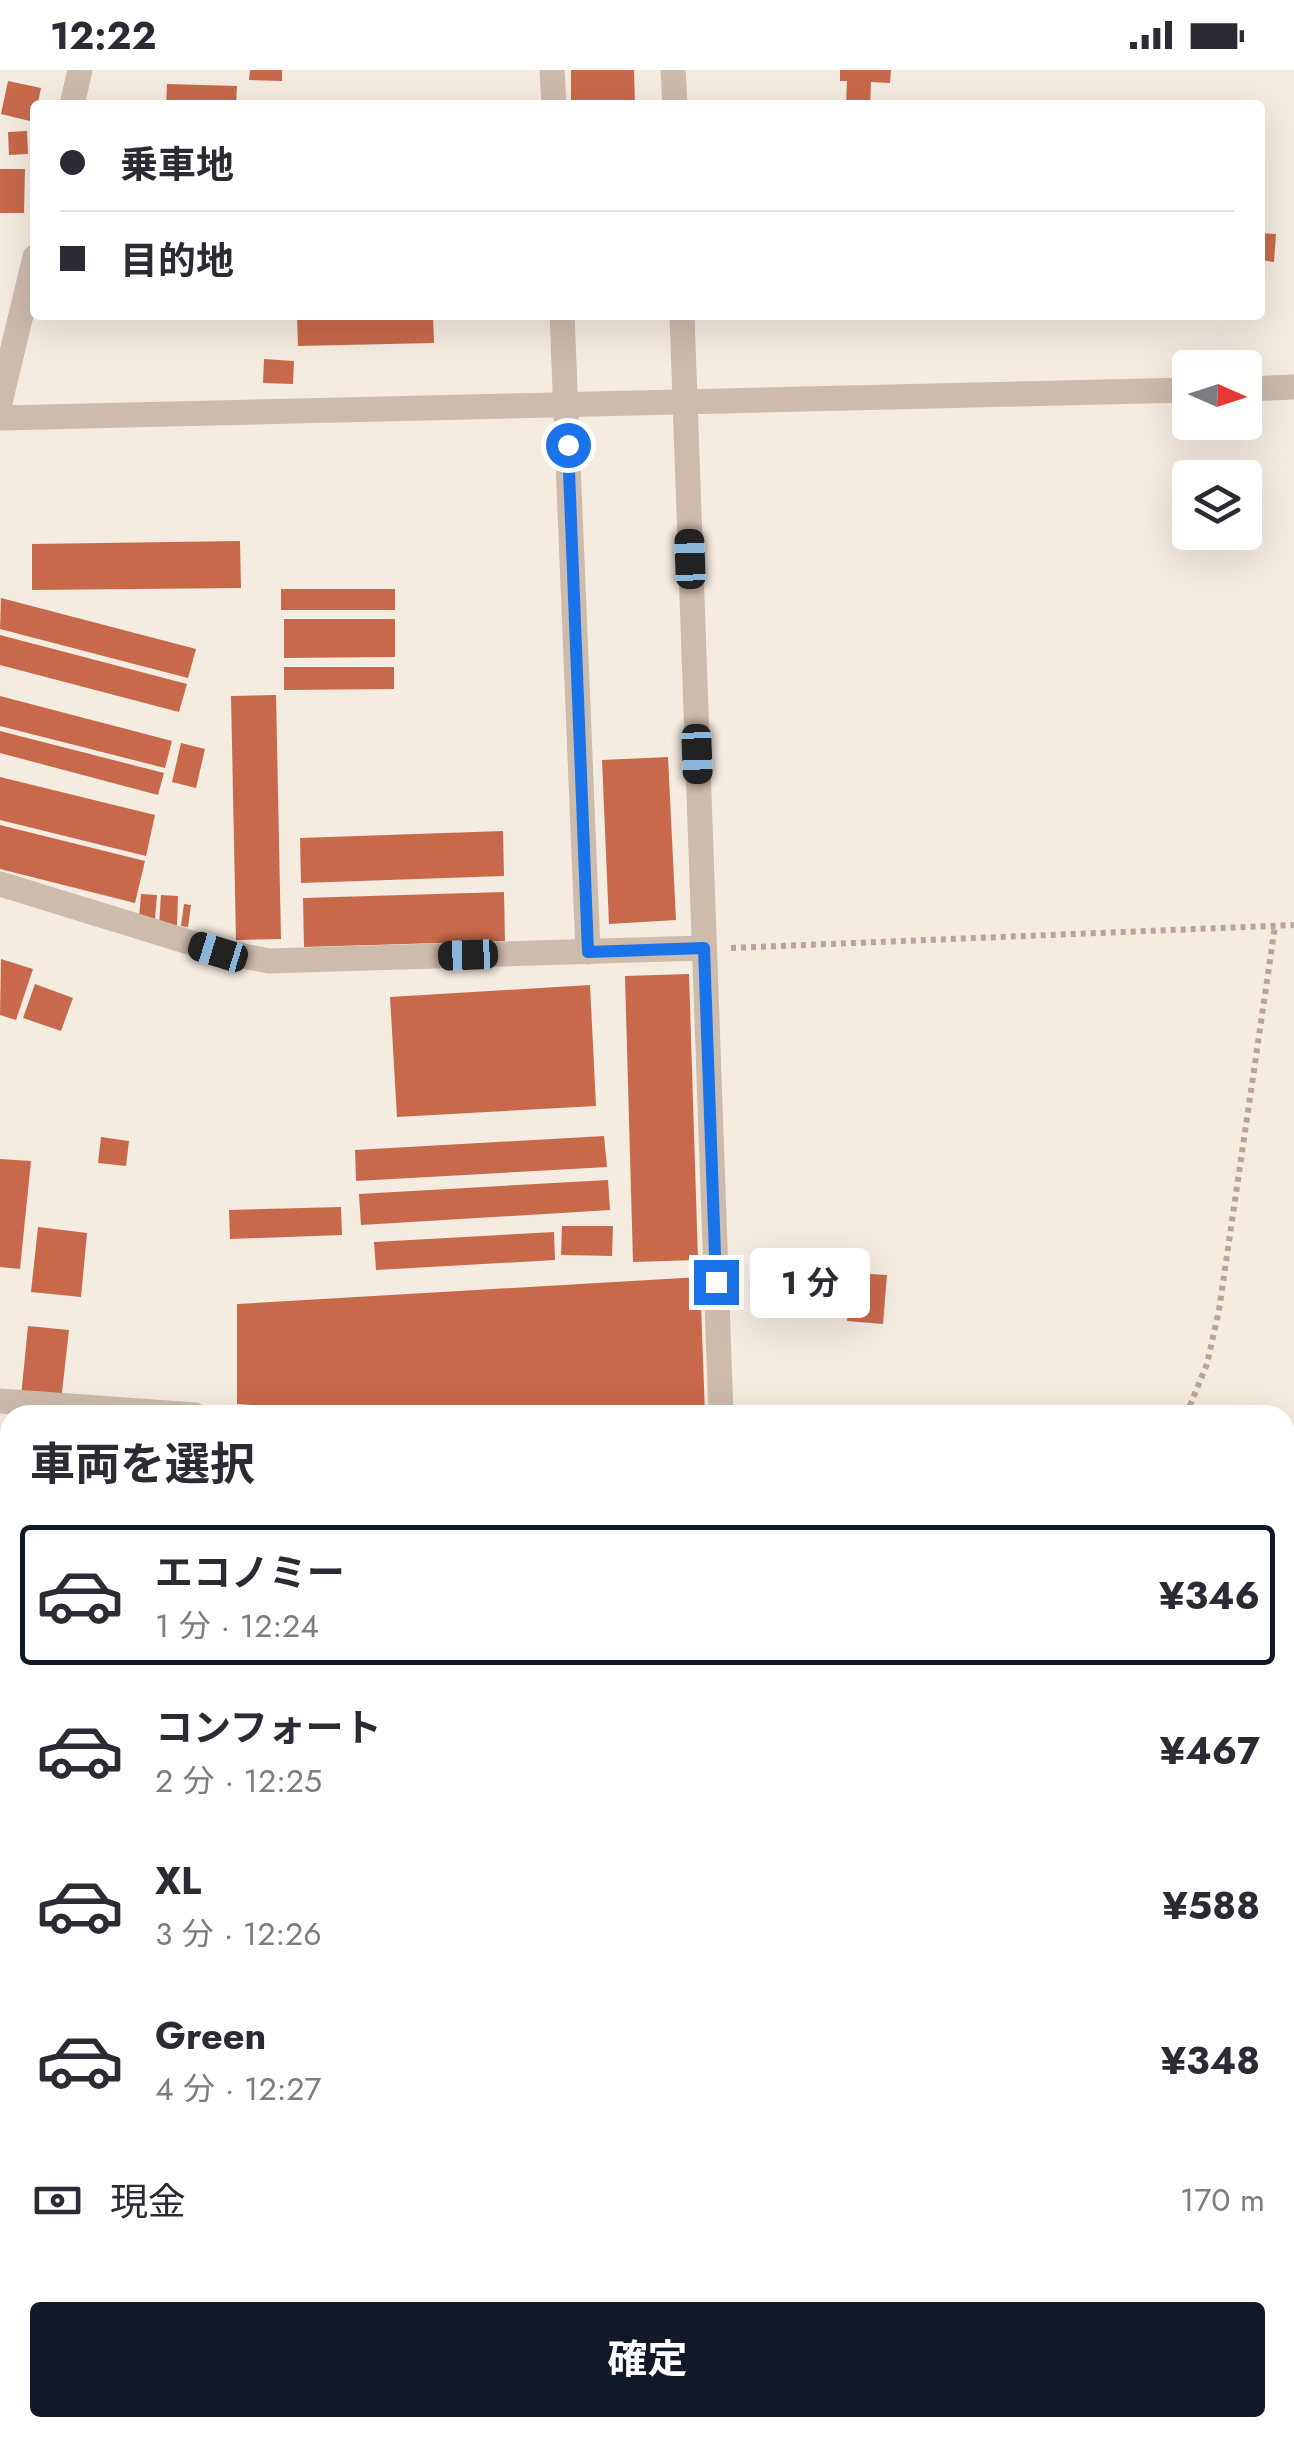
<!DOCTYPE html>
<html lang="ja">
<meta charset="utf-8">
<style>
:root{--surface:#fff;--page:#f7f7f7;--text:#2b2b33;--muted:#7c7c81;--line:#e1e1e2;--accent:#111827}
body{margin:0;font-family:Jost,"Noto Sans JP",sans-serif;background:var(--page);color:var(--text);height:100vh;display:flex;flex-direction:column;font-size:38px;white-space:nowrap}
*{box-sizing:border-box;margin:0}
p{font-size:32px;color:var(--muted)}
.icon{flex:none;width:55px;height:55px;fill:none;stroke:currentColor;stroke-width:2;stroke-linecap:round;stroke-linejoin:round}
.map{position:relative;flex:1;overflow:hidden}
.side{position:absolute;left:0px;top:1335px;width:1295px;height:1032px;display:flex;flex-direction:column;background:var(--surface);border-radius:30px 30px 0 0;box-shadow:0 10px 40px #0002}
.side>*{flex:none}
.guide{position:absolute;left:30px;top:30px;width:1235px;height:220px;border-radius:10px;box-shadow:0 10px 40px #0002;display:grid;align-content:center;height:220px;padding:0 30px;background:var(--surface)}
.needle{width:65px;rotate:93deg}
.controls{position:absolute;left:1172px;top:280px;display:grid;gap:20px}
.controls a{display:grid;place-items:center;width:90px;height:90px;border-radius:10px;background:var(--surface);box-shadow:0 10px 40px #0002;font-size:50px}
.end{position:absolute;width:45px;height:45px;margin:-22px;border:12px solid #1a73e8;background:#fff;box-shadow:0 0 0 5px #fff}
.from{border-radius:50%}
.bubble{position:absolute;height:70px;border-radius:10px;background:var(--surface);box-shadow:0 10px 40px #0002;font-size:32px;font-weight:700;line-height:70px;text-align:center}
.car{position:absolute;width:30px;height:60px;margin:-30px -15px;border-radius:12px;box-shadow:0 0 8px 2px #0007;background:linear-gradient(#222 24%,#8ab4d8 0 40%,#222 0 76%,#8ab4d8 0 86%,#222 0)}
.guide b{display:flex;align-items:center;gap:35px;height:95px;font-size:38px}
.guide b+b{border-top:2px solid var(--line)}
.guide i{width:25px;height:25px;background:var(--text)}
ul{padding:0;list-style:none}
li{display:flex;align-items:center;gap:30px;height:140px;margin:0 20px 15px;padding:0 10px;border:5px solid transparent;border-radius:10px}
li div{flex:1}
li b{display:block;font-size:38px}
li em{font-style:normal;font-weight:700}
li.current{border-color:var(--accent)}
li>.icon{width:90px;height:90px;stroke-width:1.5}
h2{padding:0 30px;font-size:45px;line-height:120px}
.pay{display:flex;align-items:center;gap:25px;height:110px;padding:0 30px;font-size:38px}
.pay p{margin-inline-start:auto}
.cta{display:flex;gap:20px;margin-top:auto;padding:20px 30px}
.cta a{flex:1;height:115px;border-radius:10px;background:var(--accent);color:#fff;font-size:40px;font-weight:700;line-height:115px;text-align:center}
.status{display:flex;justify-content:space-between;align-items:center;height:70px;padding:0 50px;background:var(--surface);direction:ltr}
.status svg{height:28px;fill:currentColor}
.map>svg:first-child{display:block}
.building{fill:#c8694b}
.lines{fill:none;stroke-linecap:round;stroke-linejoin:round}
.path{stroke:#b9a596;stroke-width:6;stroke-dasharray:5 5;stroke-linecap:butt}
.street{stroke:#cdbbac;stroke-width:25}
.secondary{stroke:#a18a7d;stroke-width:25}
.route{stroke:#1a73e8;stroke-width:12}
</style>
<div class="status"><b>12:22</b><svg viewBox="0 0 49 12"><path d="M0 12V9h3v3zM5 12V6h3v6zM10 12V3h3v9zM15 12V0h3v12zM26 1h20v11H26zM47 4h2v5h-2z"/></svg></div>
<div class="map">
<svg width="1294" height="2367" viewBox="0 0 1294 2367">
<rect width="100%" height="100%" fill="#f4ebe1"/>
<g class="building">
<path d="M250 0H282V11L249 10Z"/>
<path d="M571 0H634L635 35H571Z"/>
<path d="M840 0H891L890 13 871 12 870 35H846L847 11H840Z"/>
<path d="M8 11 41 18 34 52 1 44Z"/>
<path d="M167 14 237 16 236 35H166Z"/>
<path d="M27 61 28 84 9 85 8 62Z"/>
<path d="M0 99H25L24 143H0Z"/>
<path d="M1260 163 1276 164 1274 192 1260 190Z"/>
<path d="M297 245H433L434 273 298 276Z"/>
<path d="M264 289 294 291 293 314 263 313Z"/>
<path d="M240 471 241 518 32 520V474Z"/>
<rect x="281" y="519" width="114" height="21"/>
<path d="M1 528 196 579 188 608 0 559Z"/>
<path d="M284 549H395V587L284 588Z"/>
<path d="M0 565 187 614 179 642 0 595Z"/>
<path d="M284 597H394V619L284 620Z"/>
<path d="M276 625 281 869 236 870 231 626Z"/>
<path d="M0 626 172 671 165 698 0 656Z"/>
<path d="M0 661 164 703 158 725 0 683Z"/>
<path d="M181 673 205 679 196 718 172 712Z"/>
<path d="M668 687 676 850 609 854 602 690Z"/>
<path d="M0 707 155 745 146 786 0 750Z"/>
<path d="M0 755 145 791 135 833 0 799Z"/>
<path d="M503 761 504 806 301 813 300 768Z"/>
<path d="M504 822 505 871 304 877 303 828Z"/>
<path d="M141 824 157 825 155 849 139 848Z"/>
<path d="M161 825 178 826 177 856 159 855Z"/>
<path d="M184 834 191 835 188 857 181 856Z"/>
<path d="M1 889 33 899 16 950 0 945Z"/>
<path d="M689 904 698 1190 633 1192 625 906Z"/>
<path d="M35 914 73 928 61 961 23 948Z"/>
<path d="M590 915 596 1036 397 1047 390 927Z"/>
<path d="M604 1066 607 1097 356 1111 355 1080Z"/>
<path d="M101 1067 129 1071 126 1096 98 1093Z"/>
<path d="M0 1089 31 1091 20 1199 0 1197Z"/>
<path d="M608 1110 610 1140 361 1155 359 1124Z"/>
<path d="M341 1137 342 1165 230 1169 229 1140Z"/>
<path d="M562 1156H613L612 1186 561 1185Z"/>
<path d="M38 1157 87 1163 81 1227 31 1222Z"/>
<path d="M554 1162 555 1190 376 1200 374 1172Z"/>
<path d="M852 1203 887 1205 883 1254 847 1251Z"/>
<path d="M700 1207 705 1345H393L237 1334V1234Z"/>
<path d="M28 1256 69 1260 61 1331 21 1327Z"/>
<path d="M0 1707 10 1709V1755L0 1752Z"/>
<path d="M1285 2006 1294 2010V2077L1285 2098Z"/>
<path d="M0 2155H10V2358H609L608 2367 554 2362 553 2367H0Z"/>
<path d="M1285 2178 1294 2181V2226L1285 2222Z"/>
<path d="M1294 2304V2367H1268L1272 2358H1285V2325Z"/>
<path d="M751 2358H1031L1054 2367H747Z"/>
<path d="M1071 2358H1247L1243 2367H1094Z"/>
</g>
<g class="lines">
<g class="path">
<path d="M731 878 1294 855"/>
<path d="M1186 1345 1207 1294 1219 1240 1275 856"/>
</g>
<g class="street">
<path d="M552 0 554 35"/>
<path d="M673 0 675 35"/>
<path d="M72 35 80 0"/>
<path d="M562 245 588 882"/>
<path d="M682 245 721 1345"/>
<path d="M1245 319 1294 317"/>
<path d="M0 332 35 187"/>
<path d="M0 348 1190 320"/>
<path d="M0 814 218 881 269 891 704 878"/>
<path d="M0 1331 195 1345"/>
<path d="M1285 1430 1294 1432"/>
<path d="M0 1985 10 1987"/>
<path d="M661 2367 671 2358"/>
</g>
<g class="secondary">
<path d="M0 1649 10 1651"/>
<path d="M1285 2141 1294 2145"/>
</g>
</g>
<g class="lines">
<path class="route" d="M568 375 588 882 704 878 716 1212"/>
</g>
</svg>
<div class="controls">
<a><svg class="needle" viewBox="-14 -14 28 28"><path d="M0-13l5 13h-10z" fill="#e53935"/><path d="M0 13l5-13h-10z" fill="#7c7c81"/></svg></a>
<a><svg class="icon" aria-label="layers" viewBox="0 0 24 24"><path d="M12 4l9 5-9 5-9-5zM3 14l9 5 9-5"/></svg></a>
</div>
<i class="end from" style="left:568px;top:375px"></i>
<i class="end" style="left:716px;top:1212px"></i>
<div class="bubble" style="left:750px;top:1178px;width:120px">1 分</div>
<i class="car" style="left:690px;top:489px;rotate:358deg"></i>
<i class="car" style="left:697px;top:684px;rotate:178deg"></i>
<i class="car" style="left:218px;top:882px;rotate:287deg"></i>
<i class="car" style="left:468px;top:885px;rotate:268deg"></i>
<div class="guide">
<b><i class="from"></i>乗車地</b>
<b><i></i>目的地</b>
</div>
<section class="side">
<h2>車両を選択</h2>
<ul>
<li class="current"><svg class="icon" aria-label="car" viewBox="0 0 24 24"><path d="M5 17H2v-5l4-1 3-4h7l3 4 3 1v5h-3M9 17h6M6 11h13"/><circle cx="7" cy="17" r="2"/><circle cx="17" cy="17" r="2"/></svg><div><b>エコノミー</b><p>1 分 · 12:24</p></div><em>¥346</em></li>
<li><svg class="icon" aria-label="car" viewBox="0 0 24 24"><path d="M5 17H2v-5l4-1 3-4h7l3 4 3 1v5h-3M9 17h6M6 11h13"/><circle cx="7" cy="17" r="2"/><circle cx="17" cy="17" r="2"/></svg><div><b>コンフォート</b><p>2 分 · 12:25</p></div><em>¥467</em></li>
<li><svg class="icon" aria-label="car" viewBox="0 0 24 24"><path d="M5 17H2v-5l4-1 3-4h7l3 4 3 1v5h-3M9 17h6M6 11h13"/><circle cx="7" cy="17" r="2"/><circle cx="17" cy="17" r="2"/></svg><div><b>XL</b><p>3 分 · 12:26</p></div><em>¥588</em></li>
<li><svg class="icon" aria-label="car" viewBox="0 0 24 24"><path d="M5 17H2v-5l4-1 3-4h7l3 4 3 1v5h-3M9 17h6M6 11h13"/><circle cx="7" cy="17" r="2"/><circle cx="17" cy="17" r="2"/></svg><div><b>Green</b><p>4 分 · 12:27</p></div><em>¥348</em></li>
</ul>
<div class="pay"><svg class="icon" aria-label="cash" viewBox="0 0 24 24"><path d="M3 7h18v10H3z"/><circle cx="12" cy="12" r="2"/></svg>現金<p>170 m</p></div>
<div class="cta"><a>確定</a></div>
</section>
</div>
